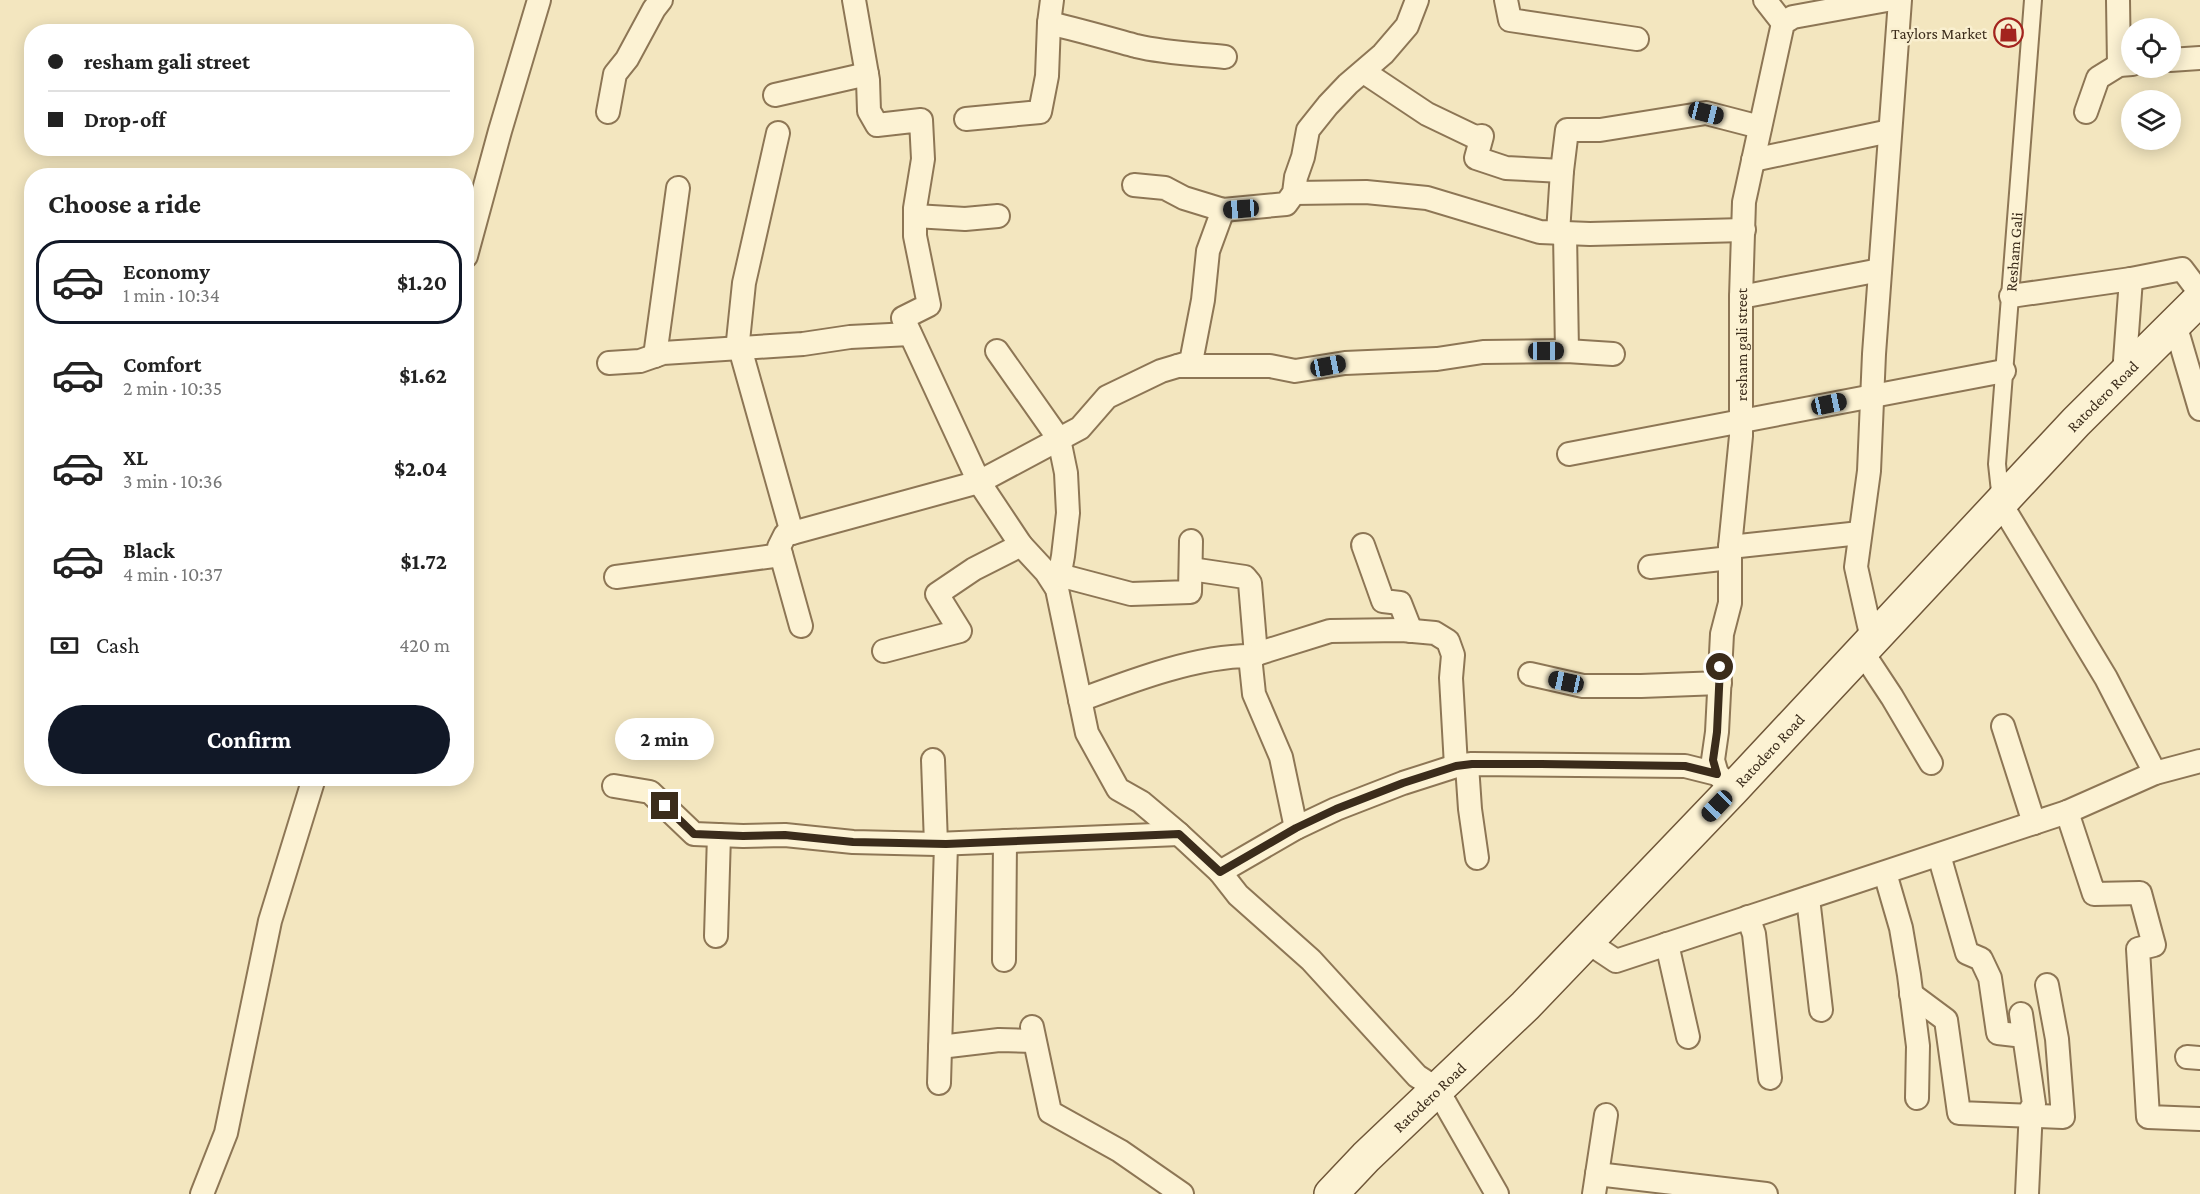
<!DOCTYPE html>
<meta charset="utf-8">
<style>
:root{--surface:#fff;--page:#f2f2f2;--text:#222;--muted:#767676;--line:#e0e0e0;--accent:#111827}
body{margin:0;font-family:"Crimson Pro",serif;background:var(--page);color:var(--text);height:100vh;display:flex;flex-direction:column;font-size:22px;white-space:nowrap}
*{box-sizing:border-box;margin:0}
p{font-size:20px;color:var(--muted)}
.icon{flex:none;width:33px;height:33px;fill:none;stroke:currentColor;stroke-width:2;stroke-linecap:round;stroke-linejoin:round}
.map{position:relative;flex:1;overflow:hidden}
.side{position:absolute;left:24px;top:168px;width:450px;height:618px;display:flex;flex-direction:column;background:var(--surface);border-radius:24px;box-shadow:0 3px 15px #0003}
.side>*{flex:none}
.hud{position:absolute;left:24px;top:24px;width:450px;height:132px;border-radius:24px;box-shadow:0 3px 15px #0003;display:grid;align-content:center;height:132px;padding:0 24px;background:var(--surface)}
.controls{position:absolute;left:2121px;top:18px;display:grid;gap:12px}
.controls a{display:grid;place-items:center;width:60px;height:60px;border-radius:50%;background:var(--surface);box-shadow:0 3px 15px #0003;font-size:30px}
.end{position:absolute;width:27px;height:27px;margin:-14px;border:8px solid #3b2c1b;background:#fff;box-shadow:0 0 0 3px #fff}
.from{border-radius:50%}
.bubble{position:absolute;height:42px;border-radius:21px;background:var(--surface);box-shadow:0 3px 15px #0003;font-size:20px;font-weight:700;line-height:42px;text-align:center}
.car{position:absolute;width:18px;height:36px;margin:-18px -9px;border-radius:8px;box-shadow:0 0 4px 2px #0007;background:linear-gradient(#222 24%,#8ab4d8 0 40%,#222 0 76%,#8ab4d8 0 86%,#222 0)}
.hud b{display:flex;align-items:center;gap:21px;height:57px;font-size:22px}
.hud b+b{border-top:2px solid var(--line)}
.hud i{width:15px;height:15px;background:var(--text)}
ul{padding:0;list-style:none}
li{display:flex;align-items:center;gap:18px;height:84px;margin:0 12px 9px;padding:0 12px;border:3px solid transparent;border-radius:24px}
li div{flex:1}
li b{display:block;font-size:22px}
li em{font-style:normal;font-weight:700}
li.selected{border-color:var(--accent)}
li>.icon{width:54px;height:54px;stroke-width:1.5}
h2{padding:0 24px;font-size:27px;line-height:72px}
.pay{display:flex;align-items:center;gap:15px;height:66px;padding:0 24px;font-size:22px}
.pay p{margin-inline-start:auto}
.primary-button{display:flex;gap:12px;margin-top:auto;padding:12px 24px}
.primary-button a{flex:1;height:69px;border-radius:36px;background:var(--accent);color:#fff;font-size:24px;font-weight:700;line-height:69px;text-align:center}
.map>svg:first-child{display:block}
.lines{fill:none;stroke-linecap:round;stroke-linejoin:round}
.pedestrian-casing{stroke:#8d7655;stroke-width:20}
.minor-casing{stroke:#8d7655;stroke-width:26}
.secondary-casing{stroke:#6f5638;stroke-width:36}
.pedestrian{stroke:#fcf2d3;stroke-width:16}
.minor{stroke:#fcf2d3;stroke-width:22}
.secondary{stroke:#fcf2d3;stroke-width:33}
.route{stroke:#3b2c1b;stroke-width:8}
.labels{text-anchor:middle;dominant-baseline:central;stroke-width:5;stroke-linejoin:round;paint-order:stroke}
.poi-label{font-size:16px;fill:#3b2c1b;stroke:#f9efcf;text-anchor:end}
.street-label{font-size:16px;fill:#3b2c1b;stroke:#f9efcf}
</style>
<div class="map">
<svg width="2200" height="1194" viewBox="0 0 2200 1194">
<rect width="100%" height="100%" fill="#f3e6bf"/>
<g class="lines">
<defs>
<g id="pedestrian">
<path id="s1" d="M2001 501 1997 464 2033 0"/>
</g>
<g id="minor">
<path d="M854 0 868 80 869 111 877 125 921 120 923 159 915 208V236L929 305 903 318 979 482 1021 545 1046 572 1057 589 1087 733 1118 789 1141 802 1179 834 1220 872 1238 895 1311 960 1417 1076 1437 1089 1497 1194"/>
<path d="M1506 0 1510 20 1637 39"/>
<path d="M1765 0 1783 23"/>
<path d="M2118 0 2119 65"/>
<path d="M1049 23C1079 30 1107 38 1136 46 1165 53 1195 54 1225 57"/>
<path d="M2170 60 2200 58"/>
<path d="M1364 72 1427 114 1475 137 1482 136 1476 158 1506 168 1562 171 1567 130H1600L1706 113 1760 127"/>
<path d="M775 95 867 74"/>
<path d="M608 112 615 74 627 59 654 9 661 0"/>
<path d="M2086 112 2098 78 2119 65 2132 64"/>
<path d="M966 119 1040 112 1047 76 1049 23 1052 0"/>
<path d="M778 133 744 283 738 341 792 533"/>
<path d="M1753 160 1890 131"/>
<path d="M1134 185 1165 188 1184 198 1223 210 1286 204 1294 193 1296 177 1303 157 1308 130 1328 105 1348 84 1383 54 1407 26 1417 0"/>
<path d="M1294 193 1366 192 1427 198 1540 232 1590 234 1744 230"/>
<path d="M915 216 965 219 998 216"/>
<path d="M1558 233 1562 171"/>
<path d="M1565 233 1567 351"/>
<path d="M466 256 500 131 539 0"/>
<path d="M2131 279 2182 269 2200 293"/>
<path d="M2011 296 2131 279 2124 374"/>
<path d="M1741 297 1880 270"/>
<path d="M2175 324 2200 409"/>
<path d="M997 351 1059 439 1066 473 1068 513 1063 556 1057 589"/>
<path d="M655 356 678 188"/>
<path d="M609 363 640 361 663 353 803 344 850 337 910 334"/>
<path d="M1178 366H1270L1295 371 1345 363 1437 359 1483 352 1567 351 1613 354"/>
<path d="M1569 454 2004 371"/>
<path d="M2001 504 2106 678 2155 773"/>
<path d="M1363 545 1383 601 1400 603 1411 631"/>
<path d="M1730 547 1860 533"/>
<path d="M1650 567 1730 558"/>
<path d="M1191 569 1245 577 1250 583 1256 655"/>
<path d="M1059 575 1131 594 1190 592 1191 541"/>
<path d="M616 577 781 555"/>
<path d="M801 626 779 547 785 535 979 482 1080 428 1107 397 1161 371 1191 362 1203 300 1208 251 1223 210"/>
<path d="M1872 639 1856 567 1869 471 1874 354 1900 0"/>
<path d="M1861 650 1892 697 1931 763"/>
<path d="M884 651 960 631 937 594 974 569 1021 545"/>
<path d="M1250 656 1330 631 1402 630 1435 633 1448 641 1453 655 1451 678 1456 766"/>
<path d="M1530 674 1583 686H1641L1720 683"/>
<path d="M1080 700C1131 681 1196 656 1250 656L1254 694 1281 757 1296 828"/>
<path d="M2003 726 2034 823"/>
<path d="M933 760 936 844"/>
<path d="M1467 765 1470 809 1477 858"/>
<path id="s2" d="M1717 774 1713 760 1717 732 1722 634 1730 603V547L1741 436V297L1744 202 1783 23 1793 17 1887 0"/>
<path d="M614 786 650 792 694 834 743 836 785 835 853 842 936 844 1179 834"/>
<path d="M2067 812 2094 894 2140 893 2154 945 2138 949 2148 1117 2200 1119"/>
<path d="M1939 855 1967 953 1981 959 1990 978 1998 1033 2024 1036"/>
<path d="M1220 872 1296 828 1336 809 1403 783 1456 766 1472 764 1685 766 1717 774 1727 783"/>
<path d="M1885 873 1901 928 1909 975 1918 1046 1917 1098"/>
<path d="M1808 898 1821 1010"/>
<path d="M1748 917 1754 934 1770 1078"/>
<path d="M716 936 719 835"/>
<path d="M1586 941 1616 961 2067 812 2155 773 2200 761"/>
<path d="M1667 944 1688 1037"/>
<path d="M1004 960 1005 841"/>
<path d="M1911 994 1946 1020 1959 1113 2063 1117 2057 1039 2047 985"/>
<path d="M2021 1014 2034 1104 2031 1109 2027 1194"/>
<path d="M1032 1027 1050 1112 1120 1151 1182 1194"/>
<path d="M940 1047 999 1040 1034 1041"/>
<path d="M2187 1057 2200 1058"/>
<path d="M939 1083 946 844"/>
<path d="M1597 1174 1766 1194"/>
<path d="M202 1194 226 1133 270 921 314 778"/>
<path d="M1594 1194 1606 1115"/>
</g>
<g id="secondary">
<path id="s3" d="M1331 1194 1366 1157 1525 1006 1733 789 2076 422 2200 299"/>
</g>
</defs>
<use href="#pedestrian" class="pedestrian-casing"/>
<use href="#minor" class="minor-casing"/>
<use href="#secondary" class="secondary-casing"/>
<use href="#pedestrian" class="pedestrian"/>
<use href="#minor" class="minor"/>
<use href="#secondary" class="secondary"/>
</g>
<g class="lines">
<path class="route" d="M665 806 694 834 743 836 785 835 853 842 946 844 1179 834 1220 872 1296 828 1336 809 1403 783 1456 766 1472 764H1541L1685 766 1717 774 1713 760 1717 732 1720 667"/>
</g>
<defs>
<symbol id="shop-ring" viewBox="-11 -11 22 22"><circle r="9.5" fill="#f9efcf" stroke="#a3241e" stroke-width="1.5"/><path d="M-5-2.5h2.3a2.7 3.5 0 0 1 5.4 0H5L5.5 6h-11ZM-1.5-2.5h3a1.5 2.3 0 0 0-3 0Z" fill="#a3241e"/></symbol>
</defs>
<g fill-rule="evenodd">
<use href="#shop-ring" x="1992" y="16" width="33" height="33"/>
</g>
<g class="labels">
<g class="poi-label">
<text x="1987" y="33">Taylors Market</text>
</g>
<g class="street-label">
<text stroke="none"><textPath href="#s1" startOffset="250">Resham Gali</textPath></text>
<text stroke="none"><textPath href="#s2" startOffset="432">resham gali street</textPath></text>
<text stroke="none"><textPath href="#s3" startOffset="1110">Ratodero Road</textPath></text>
<text stroke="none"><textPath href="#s3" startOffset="624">Ratodero Road</textPath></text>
<text stroke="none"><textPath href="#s3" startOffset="138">Ratodero Road</textPath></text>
</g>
</g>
</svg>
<div class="controls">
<a><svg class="icon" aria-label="locate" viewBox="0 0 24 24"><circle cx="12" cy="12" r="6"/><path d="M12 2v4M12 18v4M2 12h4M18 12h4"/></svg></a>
<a><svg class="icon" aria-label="layers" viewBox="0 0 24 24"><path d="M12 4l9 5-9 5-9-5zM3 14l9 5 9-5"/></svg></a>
</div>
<i class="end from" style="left:1720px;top:667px"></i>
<i class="end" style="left:665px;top:806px"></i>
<div class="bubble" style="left:615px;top:718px;width:99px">2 min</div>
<i class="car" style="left:1706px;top:113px;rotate:104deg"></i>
<i class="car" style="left:1241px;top:209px;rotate:266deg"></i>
<i class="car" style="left:1546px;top:351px;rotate:90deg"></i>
<i class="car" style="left:1328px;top:366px;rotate:79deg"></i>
<i class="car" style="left:1829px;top:404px;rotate:78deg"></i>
<i class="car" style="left:1566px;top:682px;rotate:282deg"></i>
<i class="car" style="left:1717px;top:806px;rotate:224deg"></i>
<div class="hud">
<b><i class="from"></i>resham gali street</b>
<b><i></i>Drop-off</b>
</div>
<section class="side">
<h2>Choose a ride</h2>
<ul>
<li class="selected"><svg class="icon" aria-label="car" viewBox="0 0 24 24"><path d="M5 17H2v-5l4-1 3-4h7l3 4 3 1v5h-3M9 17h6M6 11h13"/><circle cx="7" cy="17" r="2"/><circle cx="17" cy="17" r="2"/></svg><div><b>Economy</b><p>1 min · 10:34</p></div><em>$1.20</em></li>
<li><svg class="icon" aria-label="car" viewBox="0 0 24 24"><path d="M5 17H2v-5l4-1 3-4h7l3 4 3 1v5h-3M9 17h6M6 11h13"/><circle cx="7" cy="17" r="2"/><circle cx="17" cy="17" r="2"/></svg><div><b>Comfort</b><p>2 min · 10:35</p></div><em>$1.62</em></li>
<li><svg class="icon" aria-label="car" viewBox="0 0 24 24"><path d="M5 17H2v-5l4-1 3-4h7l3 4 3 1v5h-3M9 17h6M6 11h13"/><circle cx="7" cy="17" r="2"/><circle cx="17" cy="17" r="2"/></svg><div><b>XL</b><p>3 min · 10:36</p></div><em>$2.04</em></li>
<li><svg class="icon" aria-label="car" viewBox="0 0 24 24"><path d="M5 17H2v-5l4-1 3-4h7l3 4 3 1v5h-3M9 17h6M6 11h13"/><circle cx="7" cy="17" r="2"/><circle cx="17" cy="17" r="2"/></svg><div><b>Black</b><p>4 min · 10:37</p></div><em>$1.72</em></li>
</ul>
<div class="pay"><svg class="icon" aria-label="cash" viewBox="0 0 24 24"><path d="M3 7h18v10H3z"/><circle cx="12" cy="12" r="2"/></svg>Cash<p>420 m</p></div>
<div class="primary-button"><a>Confirm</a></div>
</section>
</div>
